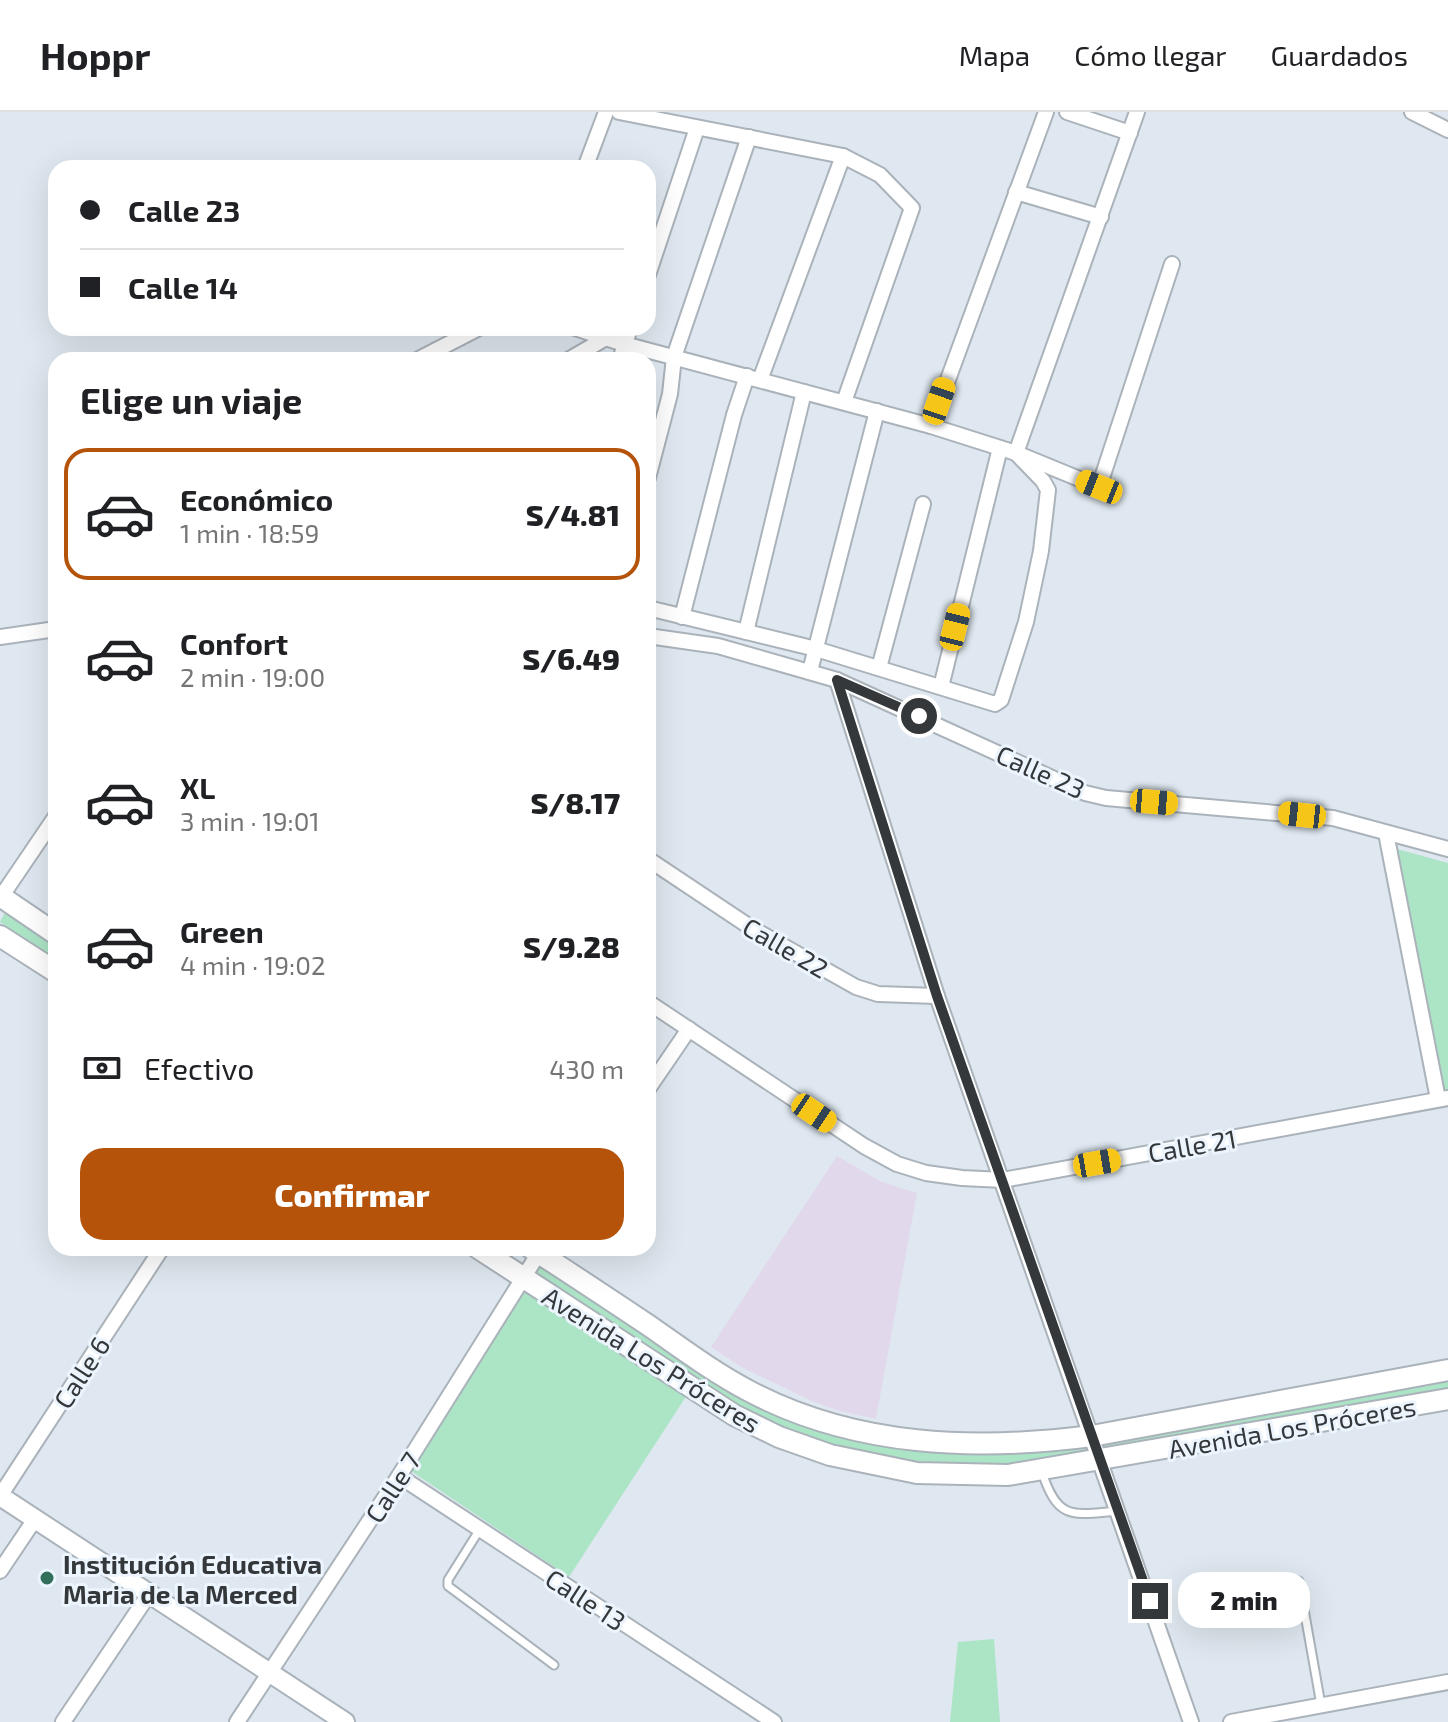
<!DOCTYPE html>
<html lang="es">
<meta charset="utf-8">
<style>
:root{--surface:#fff;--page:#f6f6f6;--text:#202124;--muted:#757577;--line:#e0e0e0;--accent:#b45309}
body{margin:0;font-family:"Exo 2",sans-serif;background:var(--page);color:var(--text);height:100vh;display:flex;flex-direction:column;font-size:30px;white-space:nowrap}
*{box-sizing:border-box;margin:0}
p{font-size:26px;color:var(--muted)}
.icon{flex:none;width:44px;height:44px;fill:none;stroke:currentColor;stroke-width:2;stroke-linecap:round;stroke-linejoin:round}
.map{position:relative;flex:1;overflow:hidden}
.details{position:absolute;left:48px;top:240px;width:608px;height:904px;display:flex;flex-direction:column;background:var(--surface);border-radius:24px;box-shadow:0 8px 32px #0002}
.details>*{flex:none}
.top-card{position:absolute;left:48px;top:48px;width:608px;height:176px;border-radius:24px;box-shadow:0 8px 32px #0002;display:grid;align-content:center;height:176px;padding:0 32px;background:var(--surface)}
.end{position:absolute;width:36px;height:36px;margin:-18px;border:10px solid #34383b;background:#fff;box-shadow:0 0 0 4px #fff}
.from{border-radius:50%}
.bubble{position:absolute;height:56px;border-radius:24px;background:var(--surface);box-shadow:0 8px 32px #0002;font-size:26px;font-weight:800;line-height:56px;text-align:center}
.car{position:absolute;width:24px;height:48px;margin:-24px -12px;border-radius:10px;box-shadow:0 0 6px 2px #0007;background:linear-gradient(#f5c518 24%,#345 0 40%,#f5c518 0 76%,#345 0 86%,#f5c518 0)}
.top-card b{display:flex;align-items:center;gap:28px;height:76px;font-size:30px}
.top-card b+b{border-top:2px solid var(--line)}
.top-card i{width:20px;height:20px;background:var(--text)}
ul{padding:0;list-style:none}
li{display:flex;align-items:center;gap:24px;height:132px;margin:0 16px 12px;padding:0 16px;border:4px solid transparent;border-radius:24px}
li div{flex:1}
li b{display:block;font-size:30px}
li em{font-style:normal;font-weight:800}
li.selected{border-color:var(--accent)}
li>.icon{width:72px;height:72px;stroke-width:1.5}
h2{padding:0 32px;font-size:36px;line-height:96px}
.pay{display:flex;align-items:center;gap:20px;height:88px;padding:0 32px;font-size:30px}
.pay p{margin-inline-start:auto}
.action{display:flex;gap:16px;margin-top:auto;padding:16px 32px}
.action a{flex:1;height:92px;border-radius:24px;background:var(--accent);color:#fff;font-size:32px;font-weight:800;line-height:92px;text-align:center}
header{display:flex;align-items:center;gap:48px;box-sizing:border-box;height:112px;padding:0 40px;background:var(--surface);border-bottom:2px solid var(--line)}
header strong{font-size:38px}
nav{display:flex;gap:44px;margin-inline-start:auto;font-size:28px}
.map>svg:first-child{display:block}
.education{fill:#e2d8ec}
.green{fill:#ace4c6}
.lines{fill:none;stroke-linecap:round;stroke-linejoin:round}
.service-casing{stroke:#aab2ba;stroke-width:11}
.minor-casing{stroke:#aab2ba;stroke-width:18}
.tertiary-casing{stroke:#aab2ba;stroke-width:22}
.secondary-casing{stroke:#aab2ba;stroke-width:24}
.service{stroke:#fff;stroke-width:7}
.minor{stroke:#fff;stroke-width:14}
.tertiary{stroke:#fff;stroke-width:18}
.secondary{stroke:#fff;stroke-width:20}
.route{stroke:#34383b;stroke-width:10}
.poi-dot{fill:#32705c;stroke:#ecf5fd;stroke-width:3}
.labels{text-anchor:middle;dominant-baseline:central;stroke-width:6;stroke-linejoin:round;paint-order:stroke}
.street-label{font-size:26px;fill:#34383b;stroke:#ecf5fd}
.poi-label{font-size:26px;font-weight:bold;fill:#34383b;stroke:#ecf5fd;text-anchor:start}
</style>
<header>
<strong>Hoppr</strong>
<nav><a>Mapa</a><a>Cómo llegar</a><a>Guardados</a></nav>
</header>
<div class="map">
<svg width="1448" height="1610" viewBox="0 0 1448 1610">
<rect width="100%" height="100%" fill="#dfe8f0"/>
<path class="education" d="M837 1044 882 1070 917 1081 876 1307 840 1299 814 1290 743 1256 711 1235Z"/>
<g class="green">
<path d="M1397 737 1448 751V980L1443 981Z"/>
<path d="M5 800 17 805 56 831V848L0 810Z"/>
<path d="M544 1152 814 1311 1088 1335 1090 1344 1009 1358 912 1351 851 1341 811 1328 736 1297 533 1161 539 1153Z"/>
<path d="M526 1175 687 1283 569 1465 411 1359Z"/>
<path d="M1448 1264V1281L1106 1339 1104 1331Z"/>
<path d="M994 1527 1000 1610H950L958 1530Z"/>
</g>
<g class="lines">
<defs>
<g id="service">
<path d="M1042 1360C1058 1409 1072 1403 1118 1399"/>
<path d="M480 1417 448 1468V1474L554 1553"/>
<path d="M1299 1469 1321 1593"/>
</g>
<g id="minor">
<path d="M619 0 843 44 880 63 912 96 844 290"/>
<path d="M1067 0 1130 21"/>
<path d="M1412 0 1448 18"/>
<path d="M585 56 606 0"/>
<path d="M1016 80 1101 105"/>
<path d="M648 163 697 16"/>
<path d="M575 216 624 232 931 314 1016 341 1099 375 1172 152"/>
<path d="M417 248 479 216"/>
<path d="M568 248 606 226"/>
<path d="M620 248 630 216"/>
<path d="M760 268 843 44"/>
<path d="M931 314 1046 0"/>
<path d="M648 366 670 282 674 245 749 25"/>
<path d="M648 496 816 537 995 592 1001 588 1026 510 1041 439 1048 378 1043 369 1016 341 1137 0"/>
<path d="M682 505 734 303 747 264"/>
<path d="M746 520 804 280"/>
<path d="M648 524 718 534 837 568 1085 681 1106 686 1333 706 1448 737"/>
<path d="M0 525 56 517"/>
<path d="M879 556 923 392"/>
<path d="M810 559 877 299"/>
<path d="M837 568 937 884 1191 1610"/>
<path d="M941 575 1000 336"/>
<path d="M1386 721 1438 987"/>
<path d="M648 747 753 817 856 875 878 882 937 884"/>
<path d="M1 785 56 704"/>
<path d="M648 890 864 1034 897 1052 926 1061 962 1066 1003 1068 1448 986"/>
<path d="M648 977 689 917"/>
<path d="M399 1364 774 1610"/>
<path d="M0 1384 162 1136"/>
<path d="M0 1459 35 1407"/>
<path d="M63 1610 149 1482"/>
<path d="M237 1610 399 1364 542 1136"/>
<path d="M1231 1610 1448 1570"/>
</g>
<path id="tertiary" d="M0 1384 345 1610"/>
<g id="secondary">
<path d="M0 784 56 822"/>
<path d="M0 824 56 860"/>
<path d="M478 1136 734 1303 779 1325 830 1343 917 1361 1008 1363 1448 1287"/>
<path d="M531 1136C570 1161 609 1187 648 1213 681 1236 713 1260 749 1279 855 1335 976 1339 1092 1324L1448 1258"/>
</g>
</defs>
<use href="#service" class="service-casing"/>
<use href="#minor" class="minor-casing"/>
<use href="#tertiary" class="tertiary-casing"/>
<use href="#secondary" class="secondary-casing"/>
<use href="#service" class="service"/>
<use href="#minor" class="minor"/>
<use href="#tertiary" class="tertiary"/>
<use href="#secondary" class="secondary"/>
</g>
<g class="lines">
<path class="route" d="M919 604 837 568 937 884 1150 1489"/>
</g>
<circle class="poi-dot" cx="47" cy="1466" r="8"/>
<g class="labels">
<g class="street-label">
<text transform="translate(1041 659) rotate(24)">Calle 23</text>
<text transform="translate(786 835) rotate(30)">Calle 22</text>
<text transform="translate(1192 1033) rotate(-10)">Calle 21</text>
<text transform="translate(652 1247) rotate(32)">Avenida Los Próceres</text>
<text transform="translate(81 1260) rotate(-57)">Calle 6</text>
<text transform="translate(1292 1315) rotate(-10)">Avenida Los Próceres</text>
<text transform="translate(392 1375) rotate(-57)">Calle 7</text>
<text transform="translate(586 1487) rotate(33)">Calle 13</text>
</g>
<g class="poi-label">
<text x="63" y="1451">Institución Educativa<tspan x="63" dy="30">Maria de la Merced</tspan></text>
</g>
</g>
</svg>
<i class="end from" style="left:919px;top:604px"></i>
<i class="end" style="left:1150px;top:1489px"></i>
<div class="bubble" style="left:1178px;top:1460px;width:132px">2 min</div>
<i class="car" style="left:939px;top:289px;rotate:19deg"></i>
<i class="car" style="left:1099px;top:375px;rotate:292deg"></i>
<i class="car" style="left:955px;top:515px;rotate:14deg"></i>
<i class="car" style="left:1154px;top:690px;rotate:95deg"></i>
<i class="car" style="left:1302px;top:703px;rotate:276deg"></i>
<i class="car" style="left:814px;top:1001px;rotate:124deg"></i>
<i class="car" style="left:1097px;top:1051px;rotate:80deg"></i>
<div class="top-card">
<b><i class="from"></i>Calle 23</b>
<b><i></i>Calle 14</b>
</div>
<section class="details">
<h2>Elige un viaje</h2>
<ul>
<li class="selected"><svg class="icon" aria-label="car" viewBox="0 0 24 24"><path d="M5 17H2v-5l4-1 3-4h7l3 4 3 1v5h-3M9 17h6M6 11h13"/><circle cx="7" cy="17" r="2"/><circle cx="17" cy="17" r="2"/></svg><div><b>Económico</b><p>1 min · 18:59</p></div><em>S/4.81</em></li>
<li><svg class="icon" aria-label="car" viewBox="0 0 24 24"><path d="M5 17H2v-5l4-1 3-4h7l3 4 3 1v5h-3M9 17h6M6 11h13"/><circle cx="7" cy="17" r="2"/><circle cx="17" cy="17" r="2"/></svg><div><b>Confort</b><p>2 min · 19:00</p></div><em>S/6.49</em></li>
<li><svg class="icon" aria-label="car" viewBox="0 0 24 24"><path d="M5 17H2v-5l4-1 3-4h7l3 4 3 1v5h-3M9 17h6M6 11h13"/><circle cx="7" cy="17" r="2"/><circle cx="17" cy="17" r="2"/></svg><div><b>XL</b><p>3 min · 19:01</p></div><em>S/8.17</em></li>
<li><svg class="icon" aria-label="car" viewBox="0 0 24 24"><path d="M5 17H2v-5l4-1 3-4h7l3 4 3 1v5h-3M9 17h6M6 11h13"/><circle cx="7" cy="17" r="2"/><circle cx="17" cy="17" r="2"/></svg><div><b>Green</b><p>4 min · 19:02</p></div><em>S/9.28</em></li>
</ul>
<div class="pay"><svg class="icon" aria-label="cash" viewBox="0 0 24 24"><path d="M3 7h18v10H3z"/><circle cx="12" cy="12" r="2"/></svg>Efectivo<p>430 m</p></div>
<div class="action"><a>Confirmar</a></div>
</section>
</div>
